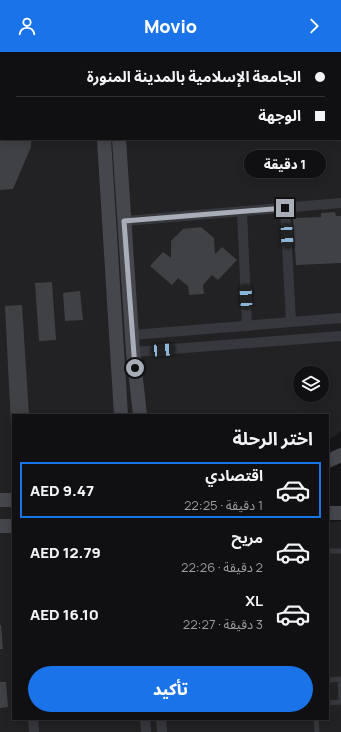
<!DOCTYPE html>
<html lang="ar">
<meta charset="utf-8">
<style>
:root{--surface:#101012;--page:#1e1e20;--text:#f1f3f6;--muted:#9c9d9f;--line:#303032;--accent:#1a73e8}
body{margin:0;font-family:Manrope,"Noto Sans Arabic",sans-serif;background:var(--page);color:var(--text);direction:rtl;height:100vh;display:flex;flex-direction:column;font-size:15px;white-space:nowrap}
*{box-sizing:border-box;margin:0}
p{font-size:13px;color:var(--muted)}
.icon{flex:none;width:22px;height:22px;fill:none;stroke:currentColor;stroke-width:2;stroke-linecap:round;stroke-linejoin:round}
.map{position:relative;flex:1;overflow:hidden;direction:ltr}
.sheet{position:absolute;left:12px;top:362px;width:317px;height:306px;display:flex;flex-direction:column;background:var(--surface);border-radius:0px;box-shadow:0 2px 10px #0003,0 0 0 1px var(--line);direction:rtl}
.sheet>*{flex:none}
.guide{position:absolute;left:0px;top:0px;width:341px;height:88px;box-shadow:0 2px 10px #0003,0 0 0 1px var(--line);direction:rtl;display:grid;align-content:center;height:88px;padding:0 16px;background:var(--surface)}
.controls{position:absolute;left:293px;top:314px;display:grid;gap:8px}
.controls a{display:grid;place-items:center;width:36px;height:36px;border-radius:50%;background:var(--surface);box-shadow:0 2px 10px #0003,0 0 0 1px var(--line);font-size:20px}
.end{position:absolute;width:18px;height:18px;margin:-9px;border:5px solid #a8adb8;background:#111;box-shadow:0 0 0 2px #111}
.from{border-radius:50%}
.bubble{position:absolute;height:28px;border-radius:14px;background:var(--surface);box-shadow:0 2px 10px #0003,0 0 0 1px var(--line);font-size:13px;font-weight:800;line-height:28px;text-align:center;direction:rtl}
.car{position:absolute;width:12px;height:24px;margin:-12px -6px;border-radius:5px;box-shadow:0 0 3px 1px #0007;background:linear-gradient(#222 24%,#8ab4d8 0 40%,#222 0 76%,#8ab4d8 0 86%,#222 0)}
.guide b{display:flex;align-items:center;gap:14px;height:38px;font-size:15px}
.guide b+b{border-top:1px solid var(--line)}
.guide i{width:10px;height:10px;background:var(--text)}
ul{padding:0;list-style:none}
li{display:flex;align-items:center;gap:12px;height:56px;margin:0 8px 6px;padding:0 8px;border:2px solid transparent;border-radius:0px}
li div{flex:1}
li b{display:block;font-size:15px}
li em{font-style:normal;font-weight:800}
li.selected{border-color:var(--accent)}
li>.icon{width:36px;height:36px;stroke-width:1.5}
h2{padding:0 16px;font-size:18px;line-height:48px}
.primary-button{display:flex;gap:8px;margin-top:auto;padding:8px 16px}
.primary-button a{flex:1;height:46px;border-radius:24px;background:var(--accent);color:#fff;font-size:16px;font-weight:800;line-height:46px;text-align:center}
header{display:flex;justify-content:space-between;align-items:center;height:52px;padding:0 16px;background:var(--accent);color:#fff;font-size:18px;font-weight:800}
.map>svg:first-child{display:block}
.built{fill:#222225;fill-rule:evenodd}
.building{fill:#404145}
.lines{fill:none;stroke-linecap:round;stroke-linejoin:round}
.lane{stroke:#37383d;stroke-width:5}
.street{stroke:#37383d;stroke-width:10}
.secondary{stroke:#45474d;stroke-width:14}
.route{stroke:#a8adb8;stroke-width:5}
</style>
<header><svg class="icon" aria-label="forward" viewBox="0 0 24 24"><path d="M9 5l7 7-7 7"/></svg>Movio<svg class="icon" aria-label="person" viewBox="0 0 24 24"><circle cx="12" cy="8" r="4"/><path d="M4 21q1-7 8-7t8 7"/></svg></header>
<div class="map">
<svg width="341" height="680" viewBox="0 0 341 680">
<rect width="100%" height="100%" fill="#161618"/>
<path class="built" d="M0 0H341V379L328 389V363H13V667H328V471L341 469V680H0ZM1 1H340V87H1ZM300 321H322V343H300Z"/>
<g class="building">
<path d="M0 87H31V95L13 137 0 138Z"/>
<path d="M335 160 336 164H341V211L296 213 293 166 321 165V161Z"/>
<path d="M201 175 214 186 215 202 222 195 237 208 218 228 212 223 203 233 204 242 189 243 188 234 178 226 172 233 150 214 163 200 171 206V189L183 177Z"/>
<path d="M52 230 56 288 39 289 35 231Z"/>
<path d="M80 239 83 268 65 269 63 241Z"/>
<path d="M22 253 29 363H13V374H11L5 254Z"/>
<path d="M0 573H1L3 597H0Z"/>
<path d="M0 630H6L8 655 0 656Z"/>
</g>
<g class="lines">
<g class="lane">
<path d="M328 499H341"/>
<path d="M340 627 341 648"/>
<path d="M328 628 341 627"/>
<path d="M328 651 341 650"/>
<path d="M316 667 317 680"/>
</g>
<g class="street">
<path d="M285 156 291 270"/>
<path d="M242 159 247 274"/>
<path d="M125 169 341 151"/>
<path d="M132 283 341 266"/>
<path d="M133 300 341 284"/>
<path d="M33 667 34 680"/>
<path d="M145 667 146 680"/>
<path d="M161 667 162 680"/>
</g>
<g class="secondary">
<path d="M98 0V1"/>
<path d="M114 0V1"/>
<path d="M104 87 121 363"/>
<path d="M119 87 133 300 140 363"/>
<path d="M328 409 341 403"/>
<path d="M0 448H13"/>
<path d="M328 461H341"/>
<path d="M0 474H13"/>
</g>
</g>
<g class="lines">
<path class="route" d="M135 316 124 169 285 156"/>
</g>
</svg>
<div class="controls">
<a><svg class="icon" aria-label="layers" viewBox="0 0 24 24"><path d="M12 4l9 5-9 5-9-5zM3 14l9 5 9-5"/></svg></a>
</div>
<i class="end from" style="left:135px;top:316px"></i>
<i class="end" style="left:285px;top:156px"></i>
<div class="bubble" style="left:244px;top:98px;width:82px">1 دقيقة</div>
<i class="car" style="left:287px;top:184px;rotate:177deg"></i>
<i class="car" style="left:246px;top:245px;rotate:357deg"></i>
<i class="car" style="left:163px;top:298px;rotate:86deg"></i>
<div class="guide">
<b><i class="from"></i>الجامعة الإسلامية بالمدينة المنورة</b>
<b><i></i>الوجهة</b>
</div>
<section class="sheet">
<h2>اختر الرحلة</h2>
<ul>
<li class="selected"><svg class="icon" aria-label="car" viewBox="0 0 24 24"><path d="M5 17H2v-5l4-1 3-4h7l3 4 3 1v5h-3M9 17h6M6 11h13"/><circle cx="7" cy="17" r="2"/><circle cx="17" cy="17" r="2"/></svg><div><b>اقتصادي</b><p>1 دقيقة · 22:25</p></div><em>AED 9.47</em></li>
<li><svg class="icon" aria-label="car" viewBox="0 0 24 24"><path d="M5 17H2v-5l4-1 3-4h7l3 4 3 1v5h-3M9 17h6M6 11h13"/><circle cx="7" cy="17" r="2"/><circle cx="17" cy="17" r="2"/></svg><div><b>مريح</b><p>2 دقيقة · 22:26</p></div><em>AED 12.79</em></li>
<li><svg class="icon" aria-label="car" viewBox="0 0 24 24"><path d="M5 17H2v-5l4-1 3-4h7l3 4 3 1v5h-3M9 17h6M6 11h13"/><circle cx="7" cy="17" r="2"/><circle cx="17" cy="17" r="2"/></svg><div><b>XL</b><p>3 دقيقة · 22:27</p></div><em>AED 16.10</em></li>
</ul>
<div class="primary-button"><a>تأكيد</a></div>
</section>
</div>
